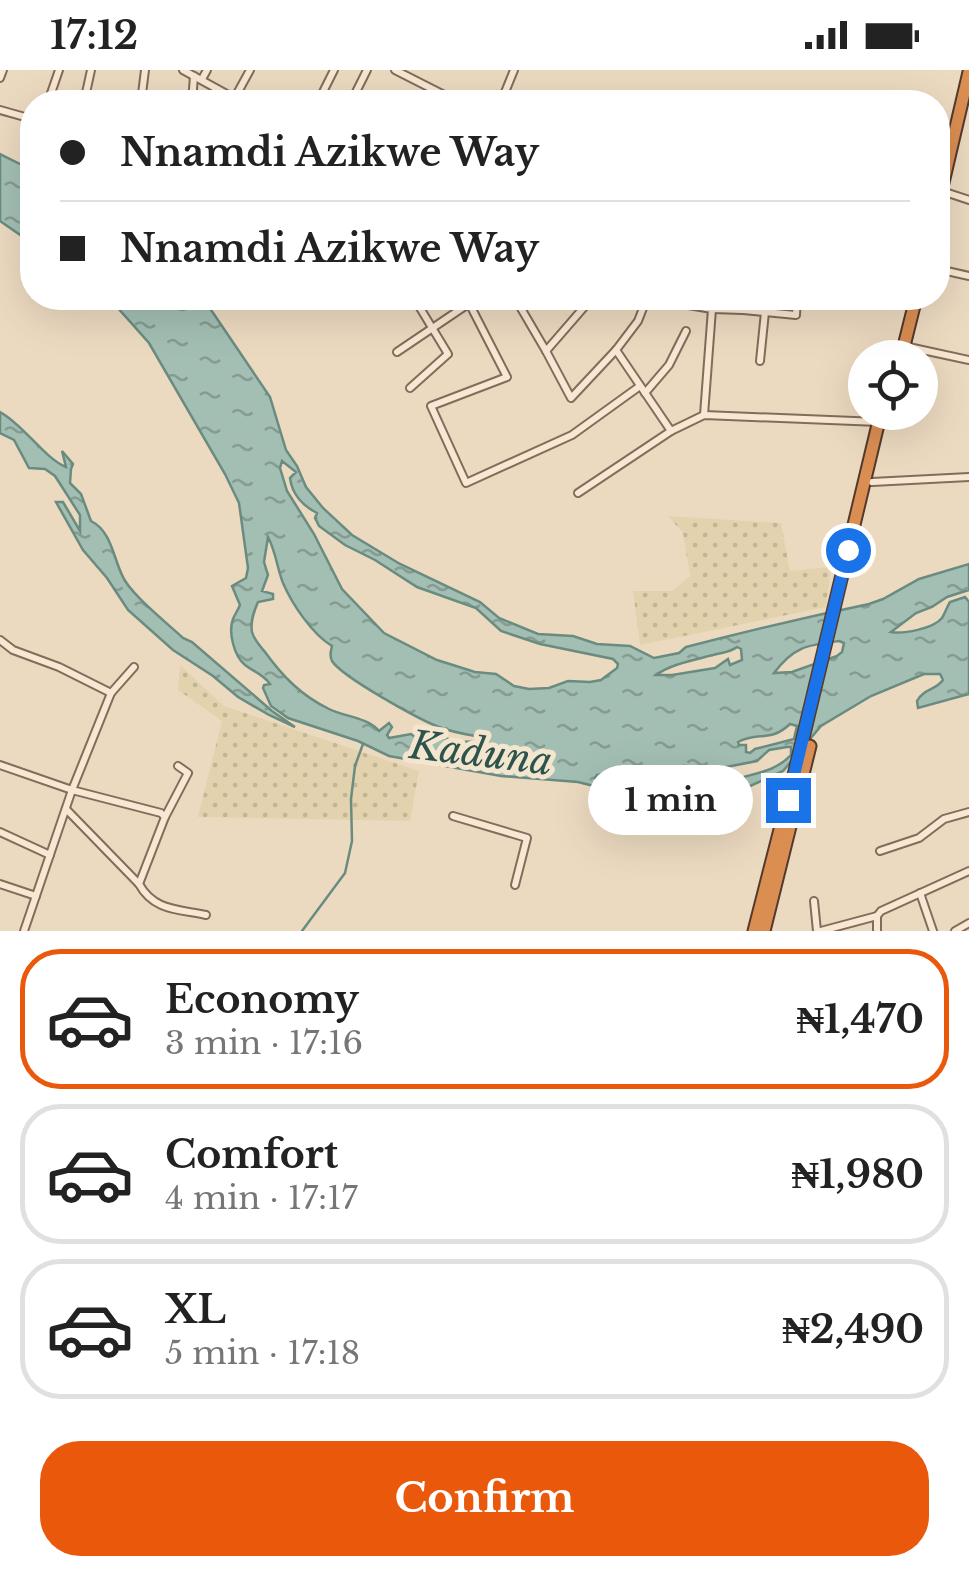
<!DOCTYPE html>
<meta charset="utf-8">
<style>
:root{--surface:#fff;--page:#f6f6f6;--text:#222;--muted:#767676;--line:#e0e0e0;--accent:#ea580c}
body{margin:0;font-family:"Libre Baskerville",serif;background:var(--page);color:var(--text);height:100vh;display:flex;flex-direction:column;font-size:38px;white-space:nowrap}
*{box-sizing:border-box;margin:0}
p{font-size:32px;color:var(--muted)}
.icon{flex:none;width:55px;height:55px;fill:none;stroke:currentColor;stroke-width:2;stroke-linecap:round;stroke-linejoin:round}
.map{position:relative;height:861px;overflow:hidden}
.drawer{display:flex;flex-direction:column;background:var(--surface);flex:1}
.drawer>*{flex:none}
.guide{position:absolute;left:20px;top:20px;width:930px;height:220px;border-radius:40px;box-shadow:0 10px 40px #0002;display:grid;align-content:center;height:220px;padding:0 40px;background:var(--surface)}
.buttons{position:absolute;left:848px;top:270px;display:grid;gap:20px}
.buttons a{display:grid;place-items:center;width:90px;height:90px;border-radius:50%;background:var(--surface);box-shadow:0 10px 40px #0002;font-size:50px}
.end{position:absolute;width:45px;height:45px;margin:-22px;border:12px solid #1a73e8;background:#fff;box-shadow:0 0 0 5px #fff}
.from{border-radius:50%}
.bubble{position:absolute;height:70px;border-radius:35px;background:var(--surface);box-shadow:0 10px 40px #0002;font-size:32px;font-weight:700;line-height:70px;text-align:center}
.guide b{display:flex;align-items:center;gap:35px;height:95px;font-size:38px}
.guide b+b{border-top:2px solid var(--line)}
.guide i{width:25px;height:25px;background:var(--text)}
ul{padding:18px 0 0;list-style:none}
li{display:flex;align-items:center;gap:30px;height:140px;margin:0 20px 15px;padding:0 20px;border:5px solid var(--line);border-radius:40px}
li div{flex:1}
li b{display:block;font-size:38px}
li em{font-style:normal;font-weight:700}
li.selected{border-color:var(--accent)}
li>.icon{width:90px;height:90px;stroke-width:1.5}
.action{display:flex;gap:20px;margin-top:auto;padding:20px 40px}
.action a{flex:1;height:115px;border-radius:40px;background:var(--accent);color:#fff;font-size:40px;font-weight:700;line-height:115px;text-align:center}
.status{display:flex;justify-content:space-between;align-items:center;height:70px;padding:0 50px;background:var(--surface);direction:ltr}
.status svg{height:28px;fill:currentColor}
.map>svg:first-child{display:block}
.farmland{fill:url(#farmland-dots)}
.water{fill:url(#water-ripples);stroke:#6a8c80;stroke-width:2.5;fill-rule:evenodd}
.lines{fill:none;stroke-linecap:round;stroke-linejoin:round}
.stream{stroke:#6a8c80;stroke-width:2.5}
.minor-casing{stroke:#856b59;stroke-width:10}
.highway-casing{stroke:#533a2d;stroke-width:15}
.minor{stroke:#f8e8d3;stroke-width:6}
.highway{stroke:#db8e52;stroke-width:11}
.route{stroke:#1a73e8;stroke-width:12}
.labels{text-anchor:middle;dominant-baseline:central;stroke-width:10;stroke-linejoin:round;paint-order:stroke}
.water-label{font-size:38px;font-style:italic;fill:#2c544d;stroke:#f4e5cf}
</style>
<div class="status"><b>17:12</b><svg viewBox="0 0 49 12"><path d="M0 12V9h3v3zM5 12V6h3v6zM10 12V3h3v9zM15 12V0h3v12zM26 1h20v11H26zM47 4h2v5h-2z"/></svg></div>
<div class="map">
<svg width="969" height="861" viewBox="0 0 969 861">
<defs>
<pattern id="farmland-dots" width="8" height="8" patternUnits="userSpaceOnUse" patternTransform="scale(2.5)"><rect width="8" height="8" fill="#e2d3ae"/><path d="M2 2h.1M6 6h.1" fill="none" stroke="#c2b595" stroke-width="1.8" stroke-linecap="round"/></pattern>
<pattern id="water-ripples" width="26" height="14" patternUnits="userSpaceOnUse" patternTransform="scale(2.5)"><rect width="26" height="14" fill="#a3bfb3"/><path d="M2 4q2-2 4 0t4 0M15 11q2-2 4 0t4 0" fill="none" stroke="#869b91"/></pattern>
</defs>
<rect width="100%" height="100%" fill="#ecdac0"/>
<g class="farmland">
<path d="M668 446 781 453 790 501 831 497 826 537 640 575 633 521H672L690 506 683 463Z"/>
<path d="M180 595 224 636 419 701 410 751 198 747 222 651 178 620Z"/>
</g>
<g class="water">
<path d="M0 84 32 100V173L0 151Z"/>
<path d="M109 228H203L270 327 286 380 297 396 306 417 323 438 352 465 400 494 480 532 499 548 538 564 573 566 597 574 630 576 654 588 679 583 686 577C747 561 807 547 869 534L883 529 919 509 969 494V520L947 527 932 537 916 543 891 562C903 564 933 559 942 548 945 543 947 537 950 532L965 527 969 532V624L918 638 917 631C923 619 936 620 943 610L940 604H924L871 626 821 656 783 701 722 729 704 733 629 725 578 712 501 706 389 686 358 671 288 648 271 636 263 618 264 615 270 614C263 604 254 602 245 595 234 586 228 562 233 549 235 544 238 540 240 535L232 516 246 508 248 498 239 433 225 404 149 273ZM282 391 296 402 290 408C292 424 303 436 317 443L315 448 319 456 345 475 375 490 417 517 476 538 501 561 540 574 613 589 618 594 617 598 601 610 590 612 568 611 549 618 529 619 514 616 496 604 475 602 437 590 384 563 342 519 314 464 287 421 280 398ZM268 467C276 482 277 498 283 513 292 534 312 564 332 576 331 581 329 585 332 591 342 607 420 650 439 657 454 663 470 665 486 668L488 671 460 672 433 665 418 669 411 664 389 668 387 665 392 657 389 653 379 661C367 647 345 647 329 639 302 626 283 607 265 582 260 576 254 570 252 562 250 551 254 541 258 532L273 529V524L262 521 268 505 264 492ZM839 571 844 573 842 582 837 586 792 602 774 603C794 576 808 575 839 571ZM737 577 741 579 742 590 730 595 728 589 715 598 672 605H656C671 594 694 590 713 585 723 582 729 583 737 577ZM790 654 797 656 794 669 755 679 750 683 746 682V675H739L738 672C758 661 770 673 790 654ZM787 677H791V685C773 704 750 703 728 712 718 717 712 726 701 728 688 730 675 723 662 722 638 719 617 720 595 708L597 705 684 696 721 698 757 691 769 680Z"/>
<path d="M0 342C23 354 45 389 66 397L62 381 73 394 71 399 70 413 81 424 91 451C111 461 113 486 122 505 129 523 167 553 183 568L192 572 272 641 295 657 269 645 238 627 213 606 173 580 128 540 107 508 83 480 56 432H63L80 461V445L55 406 45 399 29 398 14 370 0 363Z"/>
</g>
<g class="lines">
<path class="stream" d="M302 861 345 803 352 771 351 729 355 696 363 674"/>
<defs>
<g id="minor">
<path d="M183 0 241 32"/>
<path d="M395 0 458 32"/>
<path d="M0 8 3 0"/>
<path d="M202 9 207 0"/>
<path d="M233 31 250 0"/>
<path d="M58 32 49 29 59 0"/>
<path d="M84 32 91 0"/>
<path d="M141 32 145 0"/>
<path d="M192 32 194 6"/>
<path d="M318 32 334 0"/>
<path d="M351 32 367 0"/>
<path d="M501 32 514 0"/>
<path d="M0 40 32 49"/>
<path d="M942 121 969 130"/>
<path d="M938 199 969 206"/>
<path d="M464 228 469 233 507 307 431 336 466 413 572 365 640 316"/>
<path d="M515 228 546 281 592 228"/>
<path d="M713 228 712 239 743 240"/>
<path d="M744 228 743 240 796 245 797 228"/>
<path d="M519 234 530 228"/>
<path d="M904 276 969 290"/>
<path d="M546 281 571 328 616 280 638 251 647 228 712 239 704 345"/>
<path d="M397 282 477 228"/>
<path d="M760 291 765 242"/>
<path d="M410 318 448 284 414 228"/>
<path d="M645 323 669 295 686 261"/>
<path d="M671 361 704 345 879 352"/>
<path d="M872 412 969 407"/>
<path d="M578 423 671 361 616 280"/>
<path d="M0 570 13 580 59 597 111 623 134 597"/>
<path d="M0 695 72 720 161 743 165 747"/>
<path d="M66 739 139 814C154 841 178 839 206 845"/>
<path d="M453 746 527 768 515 815"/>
<path d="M0 762 50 785"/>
<path d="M880 781 919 768 944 749 969 742"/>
<path d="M0 814 36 826"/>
<path d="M139 814 165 747 188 703 178 696"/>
<path d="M920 823 933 861"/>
<path d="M814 831 817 861"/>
<path d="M877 846V861"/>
<path d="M24 861 72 720 111 623"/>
<path d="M821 861 877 846 881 841 969 801"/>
<path d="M955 861 969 853"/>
</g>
<g id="highway">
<path d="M938 134 969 2"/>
<path d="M901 288 916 228"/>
<path d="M754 861 796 697 881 342"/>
<path d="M764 861 810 676"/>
</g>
</defs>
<use href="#minor" class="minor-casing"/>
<use href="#highway" class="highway-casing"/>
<use href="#minor" class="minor"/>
<use href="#highway" class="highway"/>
</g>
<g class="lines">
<path class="route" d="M788 730 848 480"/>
</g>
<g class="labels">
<g class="water-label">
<text transform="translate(481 683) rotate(7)">Kaduna</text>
</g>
</g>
</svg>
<div class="buttons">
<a><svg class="icon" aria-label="locate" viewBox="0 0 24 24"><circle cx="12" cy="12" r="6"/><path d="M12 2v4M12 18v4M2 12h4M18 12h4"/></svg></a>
</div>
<i class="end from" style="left:848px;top:480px"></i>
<i class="end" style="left:788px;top:730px"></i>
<div class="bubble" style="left:588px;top:695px;width:165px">1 min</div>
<div class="guide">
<b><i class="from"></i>Nnamdi Azikwe Way</b>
<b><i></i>Nnamdi Azikwe Way</b>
</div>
</div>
<section class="drawer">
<ul>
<li class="selected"><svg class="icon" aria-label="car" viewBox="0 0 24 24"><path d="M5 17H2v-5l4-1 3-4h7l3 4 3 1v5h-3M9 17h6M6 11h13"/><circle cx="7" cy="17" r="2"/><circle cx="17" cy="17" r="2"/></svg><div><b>Economy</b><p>3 min · 17:16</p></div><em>₦1,470</em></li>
<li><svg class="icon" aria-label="car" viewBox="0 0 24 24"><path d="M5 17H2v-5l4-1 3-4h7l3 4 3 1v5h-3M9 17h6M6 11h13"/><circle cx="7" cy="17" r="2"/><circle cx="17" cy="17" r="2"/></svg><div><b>Comfort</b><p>4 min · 17:17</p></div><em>₦1,980</em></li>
<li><svg class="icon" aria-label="car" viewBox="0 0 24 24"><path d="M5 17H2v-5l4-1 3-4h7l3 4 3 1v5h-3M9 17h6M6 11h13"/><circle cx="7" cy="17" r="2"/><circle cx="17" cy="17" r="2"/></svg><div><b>XL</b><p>5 min · 17:18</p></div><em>₦2,490</em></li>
</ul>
<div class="action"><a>Confirm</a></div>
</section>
